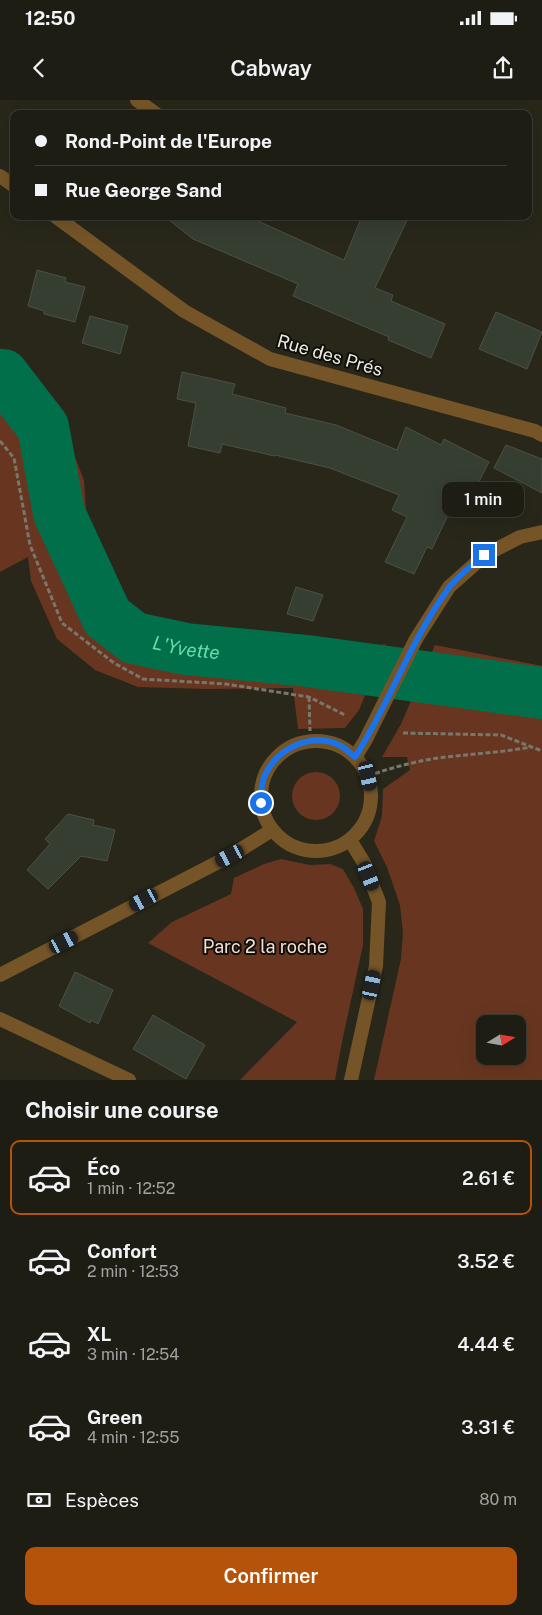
<!DOCTYPE html>
<html lang="fr">
<meta charset="utf-8">
<style>
:root{--surface:#1e1d14;--page:#2b2a22;--text:#f1f3f6;--muted:#a1a2a0;--line:#3c3b34;--accent:#b45309}
body{margin:0;font-family:"Public Sans",sans-serif;background:var(--page);color:var(--text);height:100vh;display:flex;flex-direction:column;font-size:19px;white-space:nowrap}
*{box-sizing:border-box;margin:0}
p{font-size:16px;color:var(--muted)}
.icon{flex:none;width:28px;height:28px;fill:none;stroke:currentColor;stroke-width:2;stroke-linecap:round;stroke-linejoin:round}
.map{position:relative;height:980px;overflow:hidden}
.sheet{display:flex;flex-direction:column;background:var(--surface);flex:1}
.sheet>*{flex:none}
.guide{position:absolute;left:10px;top:10px;width:522px;height:110px;border-radius:10px;box-shadow:0 5px 20px #0002,0 0 0 1px var(--line);display:grid;align-content:center;height:110px;padding:0 25px;background:var(--surface)}
.needle{width:32px;rotate:79deg}
.fabs{position:absolute;left:476px;top:915px;display:grid;gap:10px}
.fabs a{display:grid;place-items:center;width:50px;height:50px;border-radius:10px;background:var(--surface);box-shadow:0 5px 20px #0002,0 0 0 1px var(--line);font-size:25px}
.end{position:absolute;width:22px;height:22px;margin:-11px;border:6px solid #1a73e8;background:#fff;box-shadow:0 0 0 2px #fff}
.from{border-radius:50%}
.bubble{position:absolute;height:35px;border-radius:10px;background:var(--surface);box-shadow:0 5px 20px #0002,0 0 0 1px var(--line);font-size:16px;font-weight:600;line-height:35px;text-align:center}
.car{position:absolute;width:15px;height:30px;margin:-15px -8px;border-radius:6px;box-shadow:0 0 4px 1px #0007;background:linear-gradient(#222 24%,#8ab4d8 0 40%,#222 0 76%,#8ab4d8 0 86%,#222 0)}
.guide b{display:flex;align-items:center;gap:18px;height:48px;font-size:19px}
.guide b+b{border-top:1px solid var(--line)}
.guide i{width:12px;height:12px;background:var(--text)}
ul{padding:0;list-style:none}
li{display:flex;align-items:center;gap:15px;height:75px;margin:0 10px 8px;padding:0 15px;border:2px solid transparent;border-radius:10px}
li div{flex:1}
li b{display:block;font-size:19px}
li em{font-style:normal;font-weight:600}
li.on{border-color:var(--accent)}
li>.icon{width:45px;height:45px;stroke-width:1.5}
h2{padding:0 25px;font-size:22px;line-height:60px}
.pay{display:flex;align-items:center;gap:12px;height:55px;padding:0 25px;font-size:19px}
.pay p{margin-inline-start:auto}
.action{display:flex;gap:10px;margin-top:auto;padding:10px 25px}
.action a{flex:1;height:58px;border-radius:10px;background:var(--accent);color:#fff;font-size:20px;font-weight:600;line-height:58px;text-align:center}
.status{display:flex;justify-content:space-between;align-items:center;height:35px;padding:0 25px;background:var(--surface);direction:ltr}
.status svg{height:14px;fill:currentColor}
header{display:flex;justify-content:space-between;align-items:center;height:65px;padding:0 25px;background:var(--surface);font-size:22px;font-weight:600}
.map>svg:first-child{display:block}
.green{fill:#683620;fill-rule:evenodd}
.lines{fill:none;stroke-linecap:round;stroke-linejoin:round}
.river{stroke:#016f4a;stroke-width:52}
.building{fill:#363d31;stroke:#4a5245}
.path{stroke:#78776c;stroke-width:3;stroke-dasharray:5 2.5;stroke-linecap:butt}
.minor{stroke:#755528;stroke-width:14}
.tertiary{stroke:#755528;stroke-width:14}
.route{stroke:#1a73e8;stroke-width:6}
.labels{text-anchor:middle;dominant-baseline:central;stroke-width:4;stroke-linejoin:round;paint-order:stroke}
.street-label{font-size:18px;fill:#edece4;stroke:#100f0a}
.park-label{font-size:18px;fill:#f3ddd4;stroke:#100f0a}
.water-label{font-size:19px;font-style:italic;fill:#66dea8;stroke:#100f0a}
</style>
<div class="status"><b>12:50</b><svg viewBox="0 0 49 12"><path d="M0 12V9h3v3zM5 12V6h3v6zM10 12V3h3v9zM15 12V0h3v12zM26 1h20v11H26zM47 4h2v5h-2z"/></svg></div>
<header><svg class="icon" aria-label="back" viewBox="0 0 24 24"><path d="M15 5l-7 7 7 7"/></svg>Cabway<svg class="icon" aria-label="share" viewBox="0 0 24 24"><path d="M12 15V3M7 8l5-5 5 5M5 13v7h14v-7"/></svg></header>
<div class="map">
<svg width="542" height="980" viewBox="0 0 542 980">
<rect width="100%" height="100%" fill="#28271a"/>
<g class="green">
<path d="M0 264H5L36 287 66 335 84 380 88 440 119 504 148 525 192 537 302 539 358 549 386 544 359 610 345 628 298 629 293 588 206 589 138 587 95 570 57 539 31 481 28 457 0 472Z"/>
<path d="M435 545 542 566V980H374L401 859 403 832 400 805 387 767 374 741 382 716 383 689 410 670 407 657H382L401 624ZM485 924H518V956H485Z"/>
<circle cx="316" cy="696" r="24"/>
<path d="M281 759 310 765 330 764 343 769 354 788 363 809V845L342 942 335 980H240L297 922 148 843 172 822 231 794 234 778 264 764Z"/>
</g>
<g class="lines">
<path class="river" id="s1" d="M0 275H3L43 327 59 413 107 517 134 538 186 549 307 561 542 593"/>
</g>
<g class="building">
<path d="M164 116H247L344 160 362 116H409L375 188 393 195 391 201 445 224 431 258 388 240 389 237 293 196 298 184 193 139Z"/>
<path d="M37 170 66 178 65 182 85 187 75 222 44 214V211L28 206Z"/>
<path d="M496 212 542 232 527 269 479 249Z"/>
<path d="M90 216 128 226 120 254 82 243Z"/>
<path d="M182 272 235 284 232 294 286 308 285 313 336 325 397 350 406 327 441 345 444 339 489 362 464 411 454 402 432 449 427 447 414 474 385 462 407 417 392 410 399 395 330 368 275 355V356L222 344 220 353 188 346 196 303 177 299Z"/>
<path d="M506 345 542 359V393L494 368Z"/>
<path d="M296 487 323 495 313 521 287 514Z"/>
<path d="M68 714 94 720 93 725 115 730 107 761 81 756 48 789 27 770 50 744 45 739Z"/>
<path d="M75 872 113 890 98 924 91 920 90 923 59 906Z"/>
<path d="M153 915 205 945 186 979 133 949Z"/>
</g>
<g class="lines">
<g class="path">
<path d="M0 341 14 358 30 445 62 523 114 563 143 579 226 584 309 597 345 615"/>
<path d="M309 597 310 631"/>
<path d="M403 633 501 635 542 651"/>
<path d="M368 676C393 667 420 660 446 657 475 654 503 652 531 647"/>
</g>
<g class="minor">
<path d="M137 0 156 14"/>
<path d="M0 76 14 86"/>
<path d="M55 116 184 211 270 259 535 331 542 335"/>
<path d="M350 740 364 763 379 802 376 866 351 980"/>
<path d="M0 919 129 980"/>
</g>
<g class="tertiary">
<circle cx="316" cy="696" r="55"/>
<path d="M355 657 365 641 416 539 449 487 485 455 520 437 542 432"/>
<path d="M0 875 230 756 272 730"/>
</g>
</g>
<g class="lines">
<path class="route" d="M261 703C261 693 261 682 266 673 280 646 315 631 343 647 347 650 351 654 355 657 390 603 410 541 448 489 457 476 473 465 484 455"/>
</g>
<g class="labels">
<g class="street-label">
<text transform="translate(330 255) rotate(16)">Rue des Prés</text>
</g>
<g class="park-label">
<text x="265" y="846">Parc 2 la roche</text>
</g>
<g class="water-label">
<text stroke="none"><textPath href="#s1" startOffset="358">L'Yvette</textPath></text>
</g>
</g>
</svg>
<div class="fabs">
<a><svg class="needle" viewBox="-14 -14 28 28"><path d="M0-13l5 13h-10z" fill="#e53935"/><path d="M0 13l5-13h-10z" fill="#a1a2a0"/></svg></a>
</div>
<i class="end from" style="left:261px;top:703px"></i>
<i class="end" style="left:484px;top:455px"></i>
<div class="bubble" style="left:442px;top:382px;width:82px">1 min</div>
<i class="car" style="left:368px;top:676px;rotate:167deg"></i>
<i class="car" style="left:230px;top:756px;rotate:243deg"></i>
<i class="car" style="left:369px;top:776px;rotate:158deg"></i>
<i class="car" style="left:144px;top:800px;rotate:242deg"></i>
<i class="car" style="left:64px;top:842px;rotate:63deg"></i>
<i class="car" style="left:372px;top:885px;rotate:12deg"></i>
<div class="guide">
<b><i class="from"></i>Rond-Point de l'Europe</b>
<b><i></i>Rue George Sand</b>
</div>
</div>
<section class="sheet">
<h2>Choisir une course</h2>
<ul>
<li class="on"><svg class="icon" aria-label="car" viewBox="0 0 24 24"><path d="M5 17H2v-5l4-1 3-4h7l3 4 3 1v5h-3M9 17h6M6 11h13"/><circle cx="7" cy="17" r="2"/><circle cx="17" cy="17" r="2"/></svg><div><b>Éco</b><p>1 min · 12:52</p></div><em>2.61 €</em></li>
<li><svg class="icon" aria-label="car" viewBox="0 0 24 24"><path d="M5 17H2v-5l4-1 3-4h7l3 4 3 1v5h-3M9 17h6M6 11h13"/><circle cx="7" cy="17" r="2"/><circle cx="17" cy="17" r="2"/></svg><div><b>Confort</b><p>2 min · 12:53</p></div><em>3.52 €</em></li>
<li><svg class="icon" aria-label="car" viewBox="0 0 24 24"><path d="M5 17H2v-5l4-1 3-4h7l3 4 3 1v5h-3M9 17h6M6 11h13"/><circle cx="7" cy="17" r="2"/><circle cx="17" cy="17" r="2"/></svg><div><b>XL</b><p>3 min · 12:54</p></div><em>4.44 €</em></li>
<li><svg class="icon" aria-label="car" viewBox="0 0 24 24"><path d="M5 17H2v-5l4-1 3-4h7l3 4 3 1v5h-3M9 17h6M6 11h13"/><circle cx="7" cy="17" r="2"/><circle cx="17" cy="17" r="2"/></svg><div><b>Green</b><p>4 min · 12:55</p></div><em>3.31 €</em></li>
</ul>
<div class="pay"><svg class="icon" aria-label="cash" viewBox="0 0 24 24"><path d="M3 7h18v10H3z"/><circle cx="12" cy="12" r="2"/></svg>Espèces<p>80 m</p></div>
<div class="action"><a>Confirmer</a></div>
</section>
